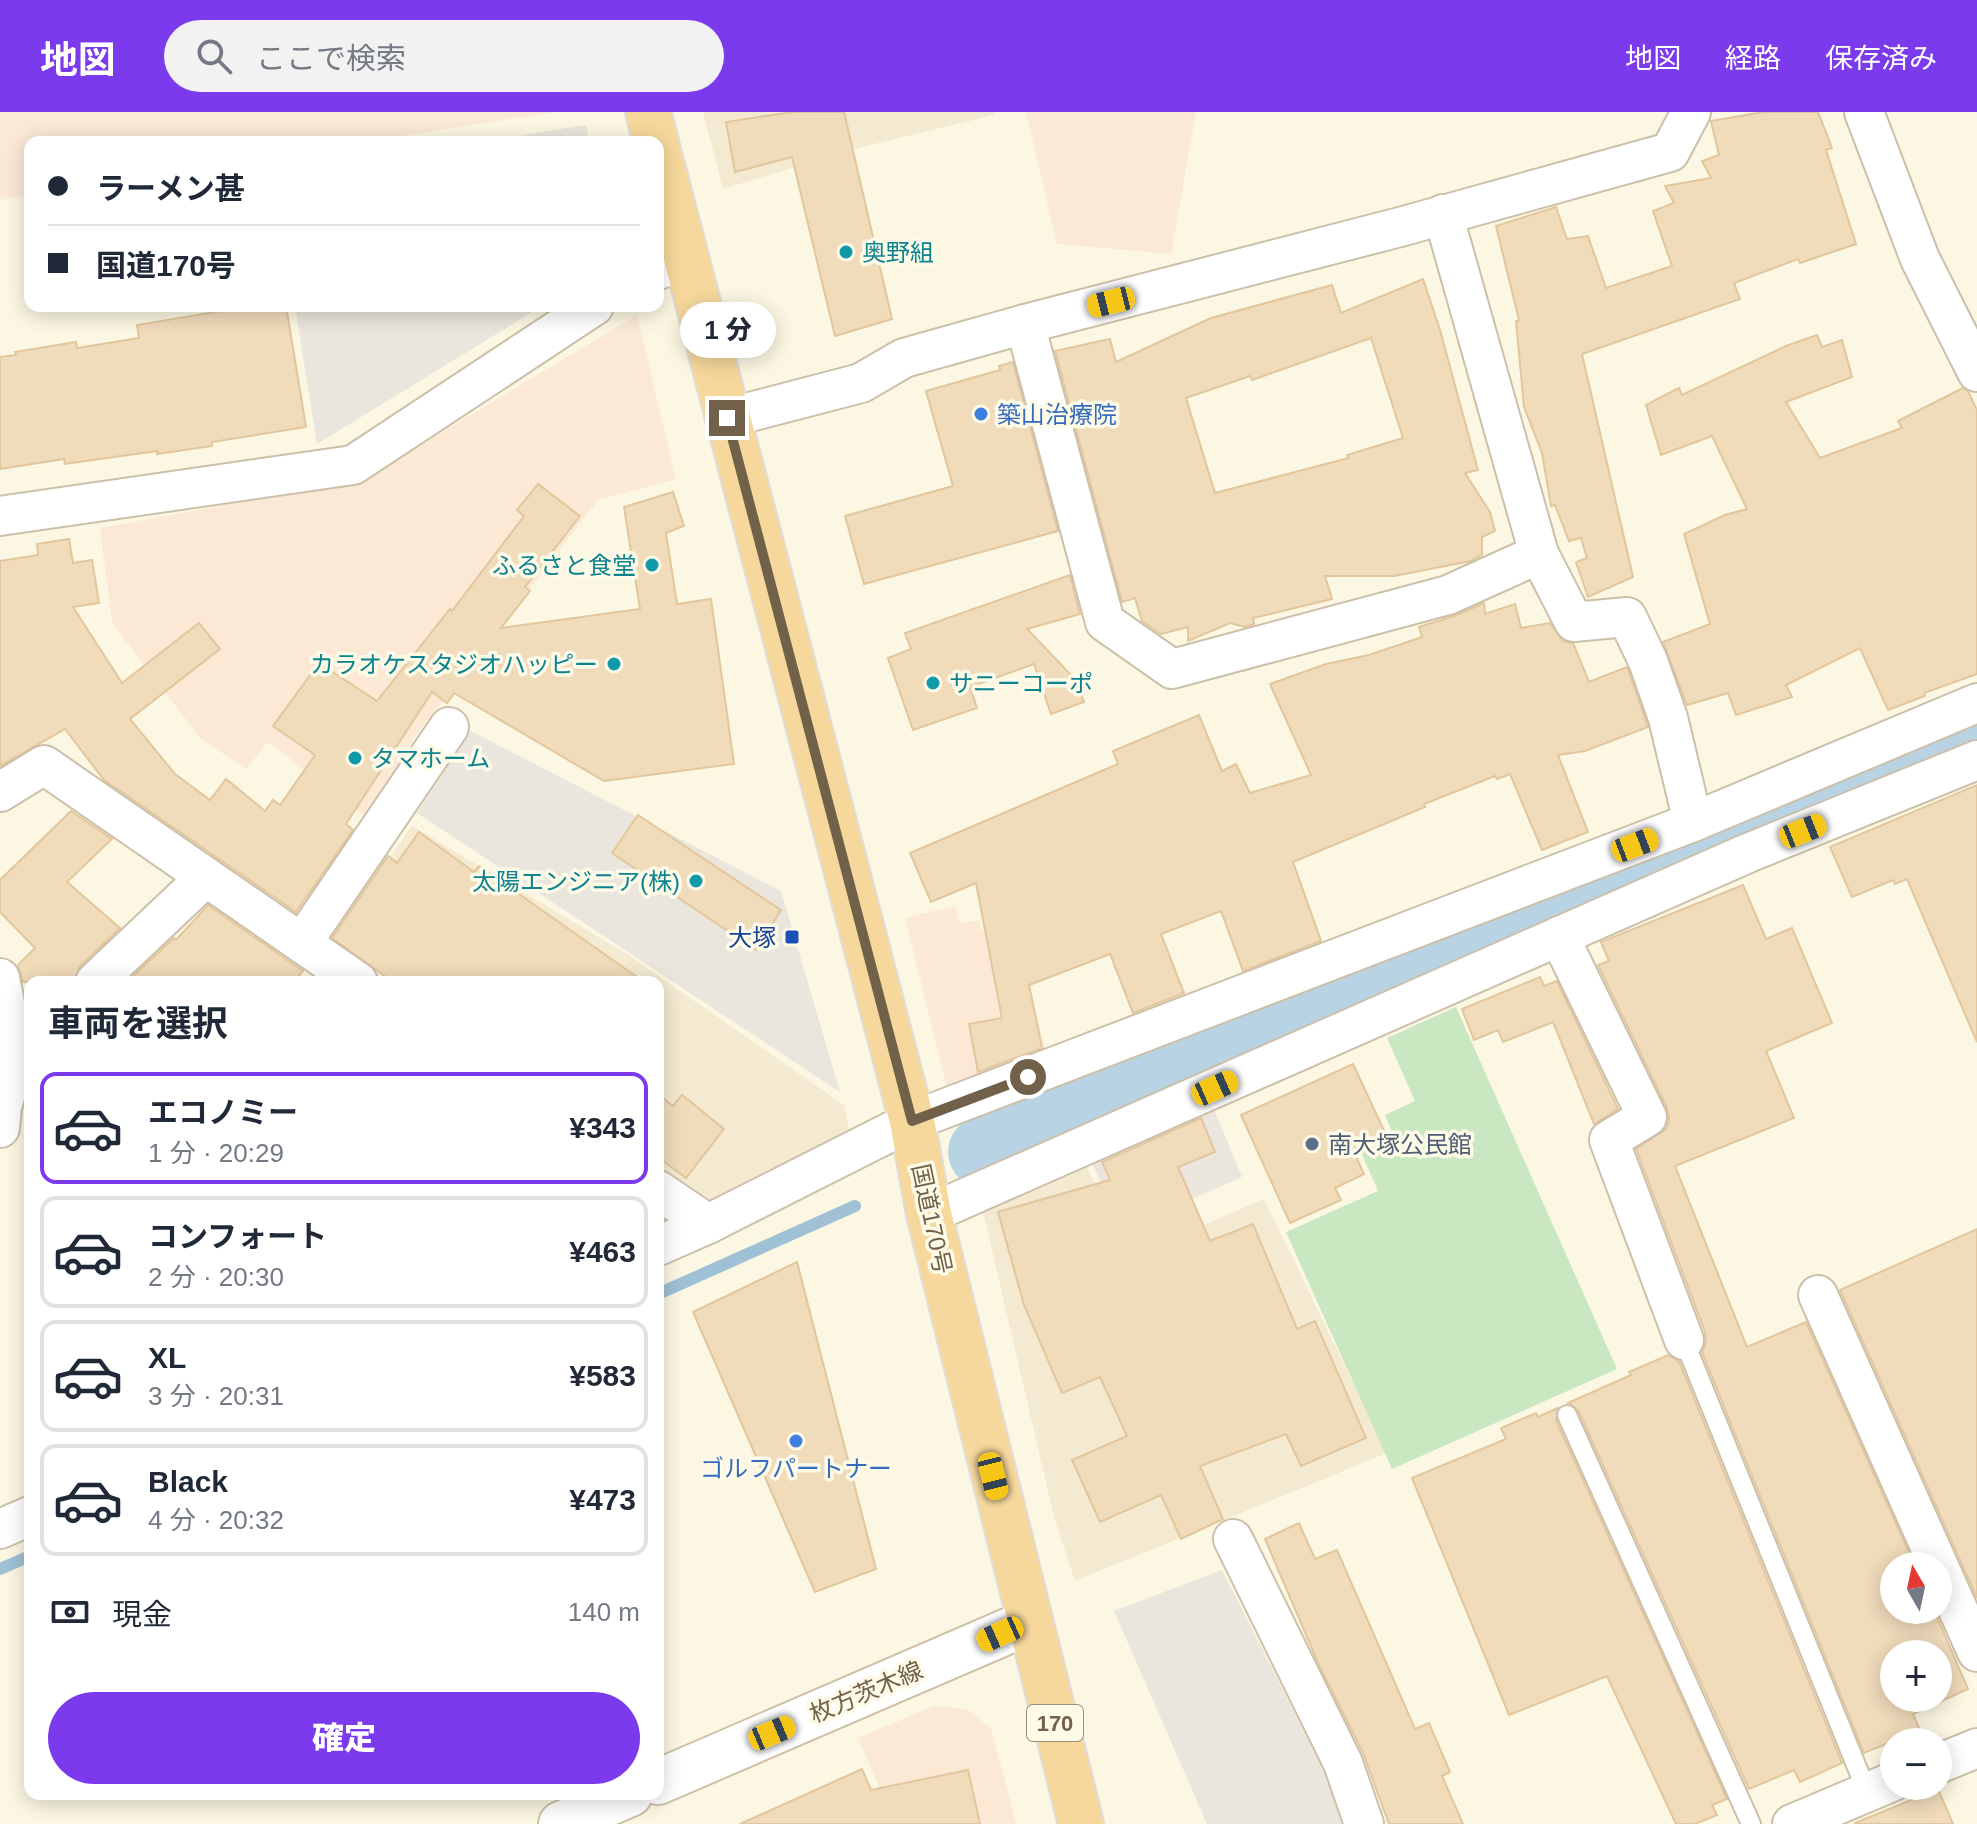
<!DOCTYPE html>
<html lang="ja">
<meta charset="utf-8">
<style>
:root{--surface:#fff;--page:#f2f2f3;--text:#1f2937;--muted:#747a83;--line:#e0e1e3;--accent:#7c3aed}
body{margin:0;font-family:Arial,"Noto Sans JP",sans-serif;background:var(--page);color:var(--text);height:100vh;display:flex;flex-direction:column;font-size:30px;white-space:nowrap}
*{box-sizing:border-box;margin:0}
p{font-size:26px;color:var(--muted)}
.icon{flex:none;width:44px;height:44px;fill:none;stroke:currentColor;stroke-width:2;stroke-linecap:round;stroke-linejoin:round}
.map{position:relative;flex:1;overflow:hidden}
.panel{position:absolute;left:24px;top:864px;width:640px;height:824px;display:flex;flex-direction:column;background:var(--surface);border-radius:16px;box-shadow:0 4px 20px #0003}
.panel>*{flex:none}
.top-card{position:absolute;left:24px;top:24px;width:640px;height:176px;border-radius:16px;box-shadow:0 4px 20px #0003;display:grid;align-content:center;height:176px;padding:0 24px;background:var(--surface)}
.needle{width:52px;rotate:351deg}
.fabs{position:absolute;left:1880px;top:1440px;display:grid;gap:16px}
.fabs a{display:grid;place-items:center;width:72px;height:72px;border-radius:50%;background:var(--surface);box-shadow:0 4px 20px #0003;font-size:40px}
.end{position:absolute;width:36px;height:36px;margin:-18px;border:10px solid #72614a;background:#fff;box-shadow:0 0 0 4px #fff}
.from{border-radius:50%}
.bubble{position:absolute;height:56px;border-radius:28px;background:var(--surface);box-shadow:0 4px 20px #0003;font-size:26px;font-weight:800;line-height:56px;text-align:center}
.car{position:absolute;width:24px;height:48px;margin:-24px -12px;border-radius:10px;box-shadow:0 0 6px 2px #0007;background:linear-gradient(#f5c518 24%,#345 0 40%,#f5c518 0 76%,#345 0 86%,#f5c518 0)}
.top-card b{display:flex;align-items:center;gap:28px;height:76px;font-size:30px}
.top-card b+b{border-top:2px solid var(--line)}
.top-card i{width:20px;height:20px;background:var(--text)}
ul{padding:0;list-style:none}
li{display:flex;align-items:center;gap:24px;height:112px;margin:0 16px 12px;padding:0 8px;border:4px solid var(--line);border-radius:16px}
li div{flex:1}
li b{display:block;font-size:30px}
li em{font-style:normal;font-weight:800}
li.on{border-color:var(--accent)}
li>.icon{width:72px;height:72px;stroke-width:1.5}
h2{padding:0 24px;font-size:36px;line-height:96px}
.pay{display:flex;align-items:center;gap:20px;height:88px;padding:0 24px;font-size:30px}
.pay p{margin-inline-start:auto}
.cta{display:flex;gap:16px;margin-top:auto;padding:16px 24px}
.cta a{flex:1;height:92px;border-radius:48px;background:var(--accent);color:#fff;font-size:32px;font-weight:800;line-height:92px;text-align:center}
header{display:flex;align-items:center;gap:48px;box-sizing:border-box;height:112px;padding:0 40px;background:var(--accent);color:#fff}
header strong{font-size:38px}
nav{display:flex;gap:44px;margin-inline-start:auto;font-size:28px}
.search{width:560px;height:72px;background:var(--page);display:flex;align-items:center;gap:20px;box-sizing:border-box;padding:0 28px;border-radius:44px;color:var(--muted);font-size:30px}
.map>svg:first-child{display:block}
.residential{fill:#f3ead1}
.commercial{fill:#fbe9d6}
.industrial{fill:#eae6dd}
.green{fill:#c9e8c2}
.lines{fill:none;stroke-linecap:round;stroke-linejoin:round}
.stream{stroke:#9ec1d5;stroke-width:12}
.river{stroke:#b8d4e4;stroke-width:72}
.building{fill:#f0dbbb;stroke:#e2c69c;stroke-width:2;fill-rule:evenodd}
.service-casing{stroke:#ccc0aa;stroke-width:22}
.minor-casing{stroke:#ccc0aa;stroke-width:42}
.secondary-casing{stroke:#cfc1a8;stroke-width:48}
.trunk-casing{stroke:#e0dcd7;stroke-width:48}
.service{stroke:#fff;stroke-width:18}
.minor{stroke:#fff;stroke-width:38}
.secondary{stroke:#fff;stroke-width:44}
.trunk{stroke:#f6d89c;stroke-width:44}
.route{stroke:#72614a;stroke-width:10}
.culture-dot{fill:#0f9aa8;stroke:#fefae8;stroke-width:3}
.shop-dot{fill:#3f7fe0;stroke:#fefae8;stroke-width:3}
.transit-dot{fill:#1a4fb4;stroke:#fefae8;stroke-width:3}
.service-dot{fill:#5c6f8a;stroke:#fefae8;stroke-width:3}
.labels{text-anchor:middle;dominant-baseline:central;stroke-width:7;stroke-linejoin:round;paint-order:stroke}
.shield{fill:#fefae8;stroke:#9c8f79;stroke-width:2}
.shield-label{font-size:22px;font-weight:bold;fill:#72614a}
.culture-label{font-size:24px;fill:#0d838f;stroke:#fefae8;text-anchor:start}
.shop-label{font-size:24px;fill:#366cbe;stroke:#fefae8;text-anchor:start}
.transit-label{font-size:24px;fill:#164399;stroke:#fefae8;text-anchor:end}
.service-label{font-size:24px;fill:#4e5e75;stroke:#fefae8;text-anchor:start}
.street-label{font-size:24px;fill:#72614a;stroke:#fefae8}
</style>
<header>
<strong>地図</strong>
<div class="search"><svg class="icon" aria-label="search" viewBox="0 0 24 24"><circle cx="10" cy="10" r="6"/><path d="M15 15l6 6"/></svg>ここで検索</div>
<nav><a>地図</a><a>経路</a><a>保存済み</a></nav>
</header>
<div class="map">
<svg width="1977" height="1712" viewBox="0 0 1977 1712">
<rect width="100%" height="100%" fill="#fbf7e2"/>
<g class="residential">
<path d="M703 0H993L994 3 858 36 723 77Z"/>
<path d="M412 714 627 842 844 993 851 1029 705 1095 658 1061V870H392L331 826Z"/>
<path d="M1086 1052 1127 1146 1264 1087 1387 1341 1075 1469 1054 1405 982 1095Z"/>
</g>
<g class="commercial">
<path d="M0 0H554L365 30H30V83L0 88Z"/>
<path d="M1026 0H1196L1171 142 1057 132Z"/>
<path d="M637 203 676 367 598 388 417 622 366 705 268 630 246 657 201 627 112 511 100 416 362 368Z"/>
<path d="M955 794 960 811 979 808 981 818 1015 814 1049 953 950 987 905 806Z"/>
<path d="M934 1594 966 1597 991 1616 1016 1712H895L858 1626Z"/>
</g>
<g class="industrial">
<path d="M586 13 589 30H480Z"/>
<path d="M295 194H542L317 332Z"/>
<path d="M471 619 781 779 840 980 417 701Z"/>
<path d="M1208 983 1242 1065 1122 1118 1087 1039Z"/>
<path d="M1222 1458 1327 1665 1342 1712H1207L1114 1499Z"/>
</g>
<path class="green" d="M1456 895 1617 1257 1392 1357 1286 1120 1378 1079 1361 1040 1394 1025 1385 1003 1415 989 1387 926Z"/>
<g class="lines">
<g class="stream">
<path d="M658 1182 855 1094"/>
<path d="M0 1457 30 1444"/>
</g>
<path class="river" d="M984 1040 1108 984 1977 615"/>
</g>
<g class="building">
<path d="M793 0H844L892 207 835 224 792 45 735 60 726 10Z"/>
<path d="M1763 0H1818L1832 36 1826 38 1856 132 1800 151 1798 147 1734 171 1740 187 1582 242 1633 465 1588 485 1576 450 1587 446 1581 426 1569 429 1555 393 1551 394 1542 341 1524 295 1516 209 1519 208 1496 114 1556 95 1567 127 1588 124 1606 176 1672 154 1653 99 1674 91 1665 74 1711 66 1702 49 1719 43 1711 9Z"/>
<path d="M1423 167 1440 218 1478 358 1465 361 1490 400 1495 419 1482 425V443L1471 449 1394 464H1325L1332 487 1253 506 1254 512 1245 515 1230 511 1188 529V515L1161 522 1142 509 1135 486 1122 490 1055 239 1110 227 1116 250 1211 206 1332 173 1341 201ZM1371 226 1403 326 1347 343 1349 346 1215 381 1186 286 1250 264 1252 268Z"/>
<path d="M232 194H286L306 315 212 330V334L157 342V339L65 352 64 347 0 357V245L16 243 15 240 76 230 77 236 139 226 137 213 233 197Z"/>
<path d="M1817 223 1822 235 1842 228 1852 265 1786 290 1820 346 1902 316 1898 309 1963 276 1968 279 1977 298V562L1924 581 1925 584 1888 598 1860 536 1786 573 1792 585 1736 603 1728 581 1687 593 1663 530 1710 512 1684 422 1725 403 1747 397 1712 324 1661 343 1646 293 1679 276 1682 283 1786 234Z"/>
<path d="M1013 250 1058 419 864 472 845 404 953 374 926 279 1000 258 999 254Z"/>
<path d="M538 372 580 404 525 475 530 479 501 516 640 497 624 395 673 380 684 414 666 421 677 492 711 487 734 652 604 669 454 581 447 591 432 580 346 712 353 718 296 800 104 668 65 617 0 654V449L38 443 37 432 69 427 73 451 92 448 99 491 73 495 122 571 199 511 220 537 130 607 175 662 210 688 226 667 265 699 273 688 280 693 315 643 273 614 319 551 377 589 450 497 452 499 524 404 517 398Z"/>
<path d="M1070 463 1080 502 1027 517 1075 567 1084 590 1051 602 1034 552 970 575 977 596 913 618 888 546 911 537 905 521Z"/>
<path d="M1484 491 1485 502 1515 492 1521 516 1550 511 1563 529 1573 531 1589 570 1627 555 1628 557 1648 615 1585 639 1558 643 1588 720 1542 738 1510 662 1497 667 1495 664 1424 692 1425 695 1293 750 1321 829 1243 859 1221 799 1161 822 1184 881 1133 901 1110 842 1029 873 1042 936 978 960 969 912 1002 906 976 771 931 790 910 741 1118 652 1113 639 1199 603 1222 659 1236 652 1250 681 1311 663 1270 572 1326 552 1369 543 1422 525 1419 515 1457 503Z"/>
<path d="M1977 673V930L1907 767 1895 772 1893 768 1852 785 1830 735Z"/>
<path d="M71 699 112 727 67 770 120 816 80 854 74 870H23L18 853 35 836 0 800V768Z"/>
<path d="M638 703 781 798 756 838 612 741Z"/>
<path d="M419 720 474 760 479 754 644 870H393L332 826 388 744 397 751Z"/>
<path d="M1743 773 1766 827 1792 816 1832 911 1766 939 1794 1006 1675 1054 1747 1235 1806 1210 1915 1454H1894V1498H1934L1968 1577 1913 1602 1920 1618 1864 1641 1702 1240 1706 1231 1705 1220 1636 1037 1666 1017 1669 1007 1667 996 1598 853 1609 849 1601 830ZM1894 1542H1938V1586H1894Z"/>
<path d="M208 793 303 859 294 870H127L174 826 176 828Z"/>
<path d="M1540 865 1544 874 1557 869 1618 997 1594 1012 1553 910 1503 930 1498 918 1474 928 1462 897Z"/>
<path d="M1353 952 1387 1025 1354 1040 1364 1062 1335 1076 1341 1088 1290 1111 1241 1003Z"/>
<path d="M658 982 673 994 682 983 724 1017 686 1066 658 1045Z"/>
<path d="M1201 1006 1215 1040 1178 1055 1210 1129 1253 1112 1297 1217 1315 1209 1366 1326 1301 1354 1286 1322 1200 1354 1223 1407 1181 1427 1161 1383 1100 1410 1072 1348 1127 1324 1100 1265 1062 1281 1024 1193 998 1100 1110 1068 1102 1050Z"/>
<path d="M1977 1117V1486L1840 1178Z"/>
<path d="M797 1150 876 1457 815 1480 693 1200Z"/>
<path d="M1668 1243 1679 1249 1842 1651 1800 1670 1794 1658 1749 1677 1578 1298 1568 1291 1631 1263 1629 1260Z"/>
<path d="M1558 1296 1556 1308 1727 1687 1712 1693 1717 1703 1695 1712H1676L1607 1564 1509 1603 1412 1366 1506 1327 1501 1316 1536 1301 1538 1305Z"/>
<path d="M1299 1411 1315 1447 1337 1438 1415 1617 1429 1611 1450 1660 1442 1664 1463 1712H1389L1363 1641 1319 1553 1265 1427Z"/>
<path d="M862 1657 871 1678 968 1658 980 1712H740Z"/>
<path d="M1938 1677 1953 1712H1855V1711Z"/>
</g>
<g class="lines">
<defs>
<g id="service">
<path d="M1687 1236 1867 1680"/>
<path d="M1567 1303 1751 1712"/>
</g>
<g id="minor">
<path d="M1864 0 1920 147 1977 260"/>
<path d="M658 158 686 148"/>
<path d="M1025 212 1105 510 1172 557 1448 483 1539 442 1443 102"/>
<path d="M727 306 861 271 904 246 1025 212 1400 115 1670 40 1691 0"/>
<path d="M0 404 353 353 594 194"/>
<path d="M1539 442 1574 510 1627 505 1648 549 1668 606 1693 710"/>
<path d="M0 680 44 653 358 870"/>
<path d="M1559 824 1647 1005 1609 1028 1684 1228"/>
<path d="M302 831 449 615"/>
<path d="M0 866 16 946 2 995 0 1016"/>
<path d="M95 870 206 765"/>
<path d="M658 1078 708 1112"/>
<path d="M929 1102 1748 741 1977 648"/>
<path d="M658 1134 708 1112 912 1009 1693 710 1977 591"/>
<path d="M1818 1183 1977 1540"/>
<path d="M0 1417 30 1404"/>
<path d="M1233 1427 1343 1651 1364 1712"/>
<path d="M1938 1652 1977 1636"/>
<path d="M1792 1712 1894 1669"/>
</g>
<g id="secondary">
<path d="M658 1670 1029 1510"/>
<path d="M561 1712 630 1682"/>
</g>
<g id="trunk">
<path d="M648 0 656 30"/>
<path d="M658 38 912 1009 929 1102 1081 1712"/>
</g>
</defs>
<use href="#service" class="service-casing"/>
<use href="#minor" class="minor-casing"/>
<use href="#secondary" class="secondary-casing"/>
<use href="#trunk" class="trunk-casing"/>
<use href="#service" class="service"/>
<use href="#minor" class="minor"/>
<use href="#secondary" class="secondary"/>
<use href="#trunk" class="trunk"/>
</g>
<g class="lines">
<path class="route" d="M727 306 912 1009 1028 965"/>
</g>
<g class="culture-dot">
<circle cx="846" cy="140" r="8"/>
<circle cx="652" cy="453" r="8"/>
<circle cx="614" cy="552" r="8"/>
<circle cx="933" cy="571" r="8"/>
<circle cx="355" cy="646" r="8"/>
<circle cx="696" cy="769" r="8"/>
</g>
<g class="shop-dot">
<circle cx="981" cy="302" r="8"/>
<circle cx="796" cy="1329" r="8"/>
</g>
<rect class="transit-dot" x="784" y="817" width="16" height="16" rx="4"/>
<circle class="service-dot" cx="1312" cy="1032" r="8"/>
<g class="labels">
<rect class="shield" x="1027" y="1593" width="56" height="36" rx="6"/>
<g class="shield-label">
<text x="1055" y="1611">170</text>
</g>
<g class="culture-label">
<text x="862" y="140">奥野組</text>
<text x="636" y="453" text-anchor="end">ふるさと食堂</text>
<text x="598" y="552" text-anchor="end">カラオケスタジオハッピー</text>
<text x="949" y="571">サニーコーポ</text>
<text x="371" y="646">タマホーム</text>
<text x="680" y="769" text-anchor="end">太陽エンジニア(株)</text>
</g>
<g class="shop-label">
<text x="997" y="302">築山治療院</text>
<text x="796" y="1356" text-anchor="middle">ゴルフパートナー</text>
</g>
<g class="transit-label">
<text x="776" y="825">大塚</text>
</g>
<g class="service-label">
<text x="1328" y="1032">南大塚公民館</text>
</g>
<g class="street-label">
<text transform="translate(932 1107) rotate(78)">国道170号</text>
<text transform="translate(866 1580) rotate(-23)">枚方茨木線</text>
</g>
</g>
</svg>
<div class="fabs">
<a><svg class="needle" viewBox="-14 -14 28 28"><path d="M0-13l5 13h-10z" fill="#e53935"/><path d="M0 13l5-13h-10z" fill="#747a83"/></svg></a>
<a>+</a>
<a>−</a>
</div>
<i class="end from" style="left:1028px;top:965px"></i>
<i class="end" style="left:727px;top:306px"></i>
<div class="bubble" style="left:680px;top:190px;width:96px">1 分</div>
<i class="car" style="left:1111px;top:190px;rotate:256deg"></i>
<i class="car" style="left:1803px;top:719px;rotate:68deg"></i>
<i class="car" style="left:1635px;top:733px;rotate:69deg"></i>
<i class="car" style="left:1215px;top:976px;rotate:66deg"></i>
<i class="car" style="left:993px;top:1364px;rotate:166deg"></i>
<i class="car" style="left:1000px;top:1522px;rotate:246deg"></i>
<i class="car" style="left:772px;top:1621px;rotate:67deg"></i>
<div class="top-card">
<b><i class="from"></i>ラーメン甚</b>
<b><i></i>国道170号</b>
</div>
<section class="panel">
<h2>車両を選択</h2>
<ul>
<li class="on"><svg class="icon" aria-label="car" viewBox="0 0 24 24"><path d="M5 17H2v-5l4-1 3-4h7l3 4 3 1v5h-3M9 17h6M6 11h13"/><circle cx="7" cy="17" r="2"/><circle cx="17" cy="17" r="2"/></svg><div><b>エコノミー</b><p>1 分 · 20:29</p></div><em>¥343</em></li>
<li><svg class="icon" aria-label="car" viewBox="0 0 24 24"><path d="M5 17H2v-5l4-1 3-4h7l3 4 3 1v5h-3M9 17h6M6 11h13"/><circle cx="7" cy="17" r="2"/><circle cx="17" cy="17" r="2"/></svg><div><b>コンフォート</b><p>2 分 · 20:30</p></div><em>¥463</em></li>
<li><svg class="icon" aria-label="car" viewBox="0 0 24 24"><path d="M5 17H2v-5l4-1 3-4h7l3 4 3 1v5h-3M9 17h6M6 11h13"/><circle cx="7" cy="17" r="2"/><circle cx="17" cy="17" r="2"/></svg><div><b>XL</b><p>3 分 · 20:31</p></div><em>¥583</em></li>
<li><svg class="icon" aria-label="car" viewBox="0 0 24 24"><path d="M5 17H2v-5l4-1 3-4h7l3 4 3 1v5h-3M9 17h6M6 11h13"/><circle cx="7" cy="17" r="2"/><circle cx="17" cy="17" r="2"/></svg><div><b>Black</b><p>4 分 · 20:32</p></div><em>¥473</em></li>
</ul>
<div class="pay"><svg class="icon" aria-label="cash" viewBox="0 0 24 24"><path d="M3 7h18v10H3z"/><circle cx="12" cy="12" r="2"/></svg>現金<p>140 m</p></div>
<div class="cta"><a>確定</a></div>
</section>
</div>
